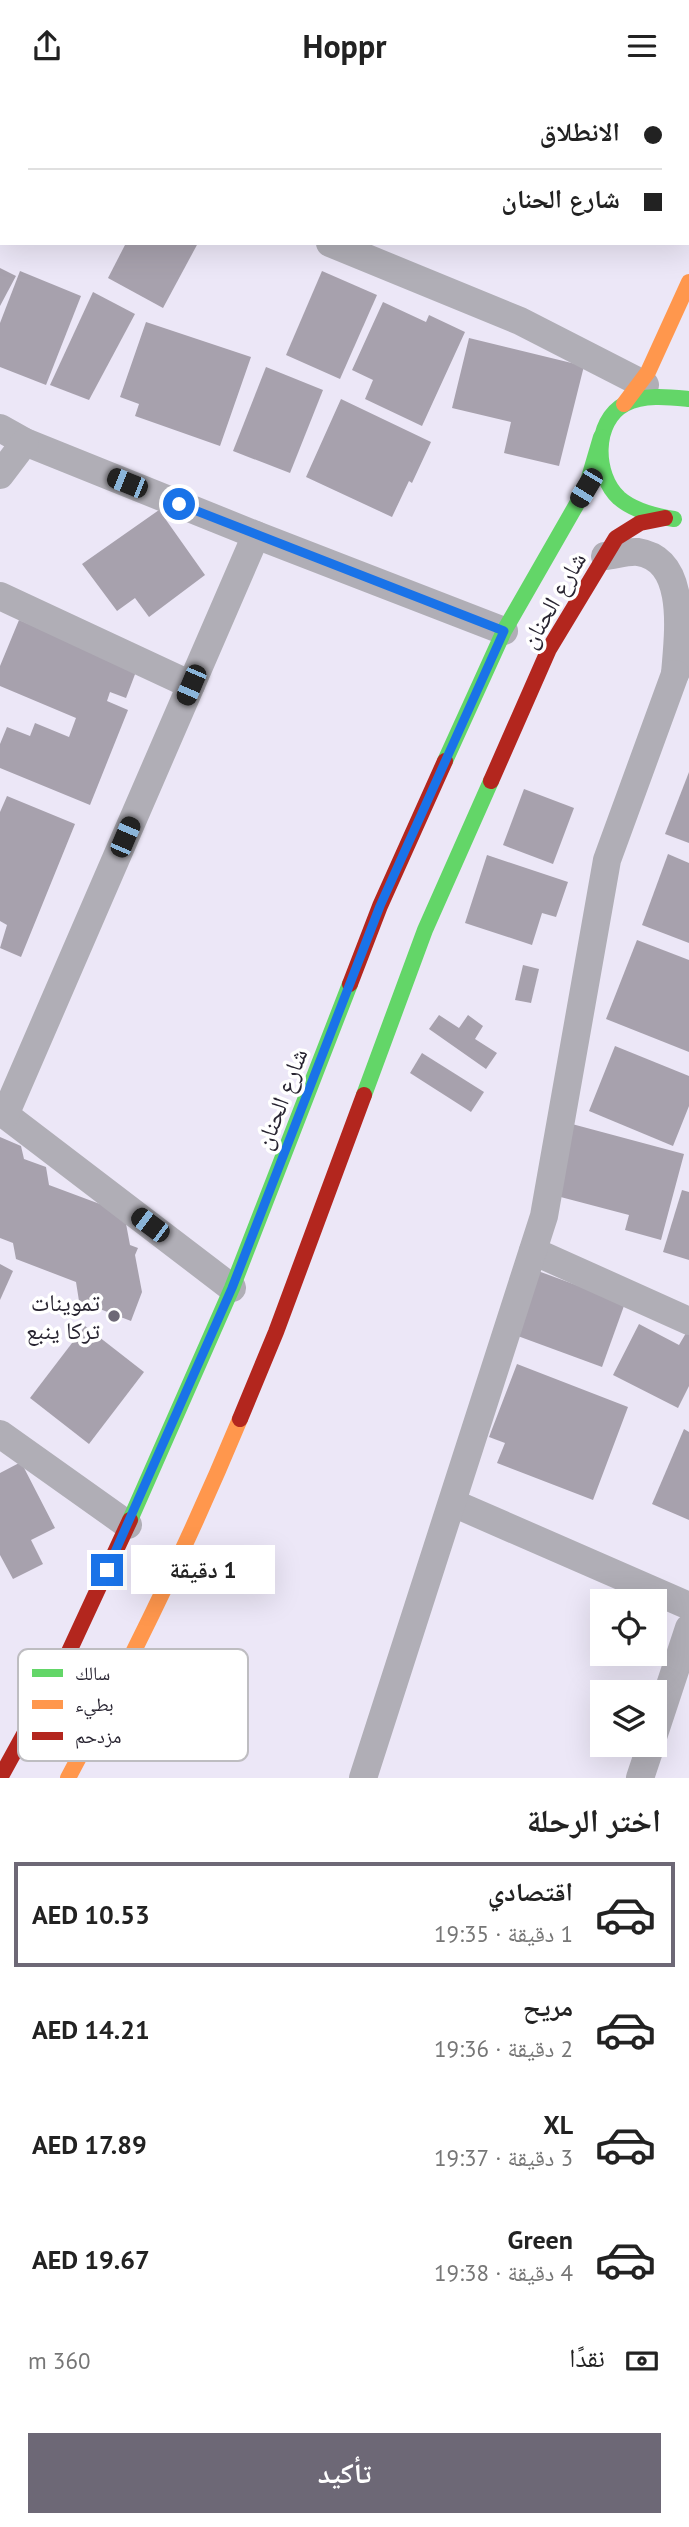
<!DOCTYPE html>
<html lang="ar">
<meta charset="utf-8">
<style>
:root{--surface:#fff;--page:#f6f6f6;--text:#222;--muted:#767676;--line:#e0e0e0;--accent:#6d6876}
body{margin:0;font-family:"PT Sans","Noto Naskh Arabic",sans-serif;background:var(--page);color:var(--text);direction:rtl;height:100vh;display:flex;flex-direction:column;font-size:26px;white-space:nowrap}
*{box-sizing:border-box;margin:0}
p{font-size:23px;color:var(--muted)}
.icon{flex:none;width:38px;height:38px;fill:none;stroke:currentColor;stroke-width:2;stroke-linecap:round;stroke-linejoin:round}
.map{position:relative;height:1687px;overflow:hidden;direction:ltr}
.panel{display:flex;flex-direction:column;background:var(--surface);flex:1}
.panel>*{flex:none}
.hud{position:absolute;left:0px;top:0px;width:690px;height:154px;box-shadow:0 7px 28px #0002;direction:rtl;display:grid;align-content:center;height:154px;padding:0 28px;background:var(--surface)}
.tools{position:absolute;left:590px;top:1498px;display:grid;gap:14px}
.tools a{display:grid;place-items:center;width:77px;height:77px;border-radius:0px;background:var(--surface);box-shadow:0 7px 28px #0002;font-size:35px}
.end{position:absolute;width:32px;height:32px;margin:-16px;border:9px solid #1a73e8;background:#fff;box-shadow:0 0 0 4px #fff}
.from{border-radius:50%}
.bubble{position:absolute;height:49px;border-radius:0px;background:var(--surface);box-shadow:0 7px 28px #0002;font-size:23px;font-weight:800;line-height:49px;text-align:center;direction:rtl}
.car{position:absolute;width:21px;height:42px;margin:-21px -10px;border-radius:9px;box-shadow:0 0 5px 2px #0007;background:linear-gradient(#222 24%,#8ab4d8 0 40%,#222 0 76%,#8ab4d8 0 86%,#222 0)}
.hud b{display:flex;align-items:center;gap:24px;height:66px;font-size:26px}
.hud b+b{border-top:2px solid var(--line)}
.hud i{width:18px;height:18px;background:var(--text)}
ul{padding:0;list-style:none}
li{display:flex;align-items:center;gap:21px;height:105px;margin:0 14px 10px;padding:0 14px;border:4px solid transparent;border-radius:0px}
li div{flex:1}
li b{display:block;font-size:26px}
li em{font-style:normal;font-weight:800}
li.on{border-color:var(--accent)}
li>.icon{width:63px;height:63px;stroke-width:1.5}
h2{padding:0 28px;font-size:32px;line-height:84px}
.pay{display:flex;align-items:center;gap:18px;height:77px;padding:0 28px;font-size:26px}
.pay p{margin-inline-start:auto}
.cta{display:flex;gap:14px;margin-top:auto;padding:14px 28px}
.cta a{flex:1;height:80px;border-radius:0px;background:var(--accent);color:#fff;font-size:28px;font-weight:800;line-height:80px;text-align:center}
header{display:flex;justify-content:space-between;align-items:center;height:91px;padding:0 28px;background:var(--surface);font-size:32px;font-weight:800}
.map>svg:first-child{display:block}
.building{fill:#a7a1ad}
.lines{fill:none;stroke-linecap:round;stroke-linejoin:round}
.street{stroke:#b0aeb6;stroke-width:28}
.fast{stroke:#63d668;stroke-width:16}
.slow{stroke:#ff974d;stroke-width:16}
.jam{stroke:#b3261e;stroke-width:16}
.route{stroke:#1a73e8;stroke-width:9}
.poi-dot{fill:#6d6876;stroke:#fff;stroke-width:2.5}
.labels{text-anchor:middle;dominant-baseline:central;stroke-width:7;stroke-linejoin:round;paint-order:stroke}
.street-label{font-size:24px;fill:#282431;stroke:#fff}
.poi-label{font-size:24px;fill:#282431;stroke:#fff;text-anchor:end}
.key{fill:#fff;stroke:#bebdc1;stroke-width:2}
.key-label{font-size:19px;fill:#282431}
</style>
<header><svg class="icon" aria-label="menu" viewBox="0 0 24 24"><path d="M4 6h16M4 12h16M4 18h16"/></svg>Hoppr<svg class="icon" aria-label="share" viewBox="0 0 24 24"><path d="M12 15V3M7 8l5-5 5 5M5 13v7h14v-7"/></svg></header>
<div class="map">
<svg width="689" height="1687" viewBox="0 0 689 1687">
<rect width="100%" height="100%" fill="#ece7f7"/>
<g class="building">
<path d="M126 152H198L163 217 108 187Z"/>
<path d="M0 177 16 185 0 215Z"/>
<path d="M20 180 81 205 46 294 0 276V232Z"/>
<path d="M322 180 377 204 340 288 286 264Z"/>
<path d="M93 201 135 223 89 309 50 294Z"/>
<path d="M383 211 426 231 429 224 465 241 422 335 365 308 373 289 352 279Z"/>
<path d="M146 231 251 266 220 355 135 325 139 313 120 306Z"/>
<path d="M469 247 584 275 559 375 504 362 511 331 452 317Z"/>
<path d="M266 276 323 299 290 382 233 360Z"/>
<path d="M341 308 431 351 412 392 409 390 392 426 306 386Z"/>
<path d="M159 419 205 484 149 526 135 507 117 520 82 473Z"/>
<path d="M19 529 137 578 126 607 110 601 107 610 128 619 90 714 0 677V653L7 636 30 645 35 632 69 646 76 627 0 595V575Z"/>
<path d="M689 681V752L665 743Z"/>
<path d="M524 698 574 717 553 773 503 754Z"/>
<path d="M7 705 75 733 21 866 0 857 7 834 0 830V721Z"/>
<path d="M668 763 689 772V852L642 834Z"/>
<path d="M487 764 568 791 556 826 542 822 532 854 465 832Z"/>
<path d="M637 849 689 869V961L606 928Z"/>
<path d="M523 874 539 878 531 912 515 909Z"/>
<path d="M439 924 459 937 468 924 483 935 475 948 497 962 486 978 429 938Z"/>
<path d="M615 955 689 985V1015L673 1055 589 1020Z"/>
<path d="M422 962 484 1001 471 1021 410 982Z"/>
<path d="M572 1033 684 1063 661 1149 625 1139 629 1124 553 1104Z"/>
<path d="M0 1046 21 1055 24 1068 46 1076 49 1094 124 1122 130 1154 138 1157 135 1164 142 1201 131 1230 79 1210 76 1191 16 1168 13 1152 0 1147Z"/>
<path d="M682 1099 689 1101V1169L663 1161Z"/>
<path d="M0 1173 13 1180 0 1209Z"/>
<path d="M538 1180 625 1212 602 1276 515 1244Z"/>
<path d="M639 1233 679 1254 686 1242 689 1243V1295L678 1317 613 1284Z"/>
<path d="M85 1235 144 1281 89 1353 30 1307Z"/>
<path d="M517 1273 628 1316 593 1409 497 1372 505 1352 489 1346Z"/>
<path d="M684 1338 689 1341V1429L652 1413Z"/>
<path d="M21 1371 55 1437 31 1449 43 1473 13 1488 0 1464V1382Z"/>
</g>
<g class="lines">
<g class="street">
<path d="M329 2 330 0"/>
<path d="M457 2 458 0"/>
<path d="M0 16H2"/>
<path d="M330 152 520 230 645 294"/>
<path d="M0 337 25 351 256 444 504 540"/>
<path d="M0 384 25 351"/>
<path d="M605 465C615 464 628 460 638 461 689 469 678 544 675 583L689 551"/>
<path d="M0 505 191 594"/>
<path d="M0 1020 232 1197"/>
<path d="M5 1024 256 444"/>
<path d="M533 1160 689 1230"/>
<path d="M0 1343 128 1434"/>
<path d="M453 1412 689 1515"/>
<path d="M654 1643 689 1537"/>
<path d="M363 1687 544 1125 607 769 675 583"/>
<path d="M640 1687 651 1654"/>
</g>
<g class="fast">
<path d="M674 428C655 425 634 420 619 407 594 384 593 330 625 313 644 303 669 306 689 308"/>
<path d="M445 670 504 540 586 397 601 346"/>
<path d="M364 1004 425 839 491 690"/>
<path d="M130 1429 232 1197 350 893"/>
</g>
<g class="slow">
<path d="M624 313 648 281 689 191"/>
<path d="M68 1687C131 1570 189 1451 240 1328"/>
</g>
<g class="jam">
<path d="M491 690 549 558 616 447 640 432 665 427"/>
<path d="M350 893 380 815 445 670"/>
<path d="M240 1328 276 1241 364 1004"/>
<path d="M0 1687 66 1567 130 1429"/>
</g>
</g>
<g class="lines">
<path class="route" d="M107 1479 232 1197 380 815 504 540 179 413"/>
</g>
<circle class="poi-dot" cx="114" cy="1225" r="7"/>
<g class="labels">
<g class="street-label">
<text transform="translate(553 509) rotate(-60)">شارع الحنان</text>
<text transform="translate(281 1008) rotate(-69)">شارع الحنان</text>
</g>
<g class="poi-label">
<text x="100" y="1211">تموينات<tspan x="100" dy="28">تركا ينبع</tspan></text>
</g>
</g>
<rect x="18" y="1558" width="230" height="112" rx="10" class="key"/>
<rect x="32" y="1578" width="31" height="8" fill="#63d668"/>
<rect x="32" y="1609" width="31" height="9" fill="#ff974d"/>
<rect x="32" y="1641" width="31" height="8" fill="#b3261e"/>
<g class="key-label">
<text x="75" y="1589">سالك</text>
<text x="75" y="1620">بطيء</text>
<text x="75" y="1652">مزدحم</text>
</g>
</svg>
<div class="tools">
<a><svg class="icon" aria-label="locate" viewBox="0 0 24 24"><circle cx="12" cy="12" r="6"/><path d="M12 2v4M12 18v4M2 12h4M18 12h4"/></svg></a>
<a><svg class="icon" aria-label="layers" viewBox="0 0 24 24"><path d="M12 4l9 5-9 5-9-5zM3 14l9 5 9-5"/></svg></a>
</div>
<i class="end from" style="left:179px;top:413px"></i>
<i class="end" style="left:107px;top:1479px"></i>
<div class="bubble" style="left:131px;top:1454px;width:144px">1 دقيقة</div>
<i class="car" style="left:127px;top:392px;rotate:292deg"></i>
<i class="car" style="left:586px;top:397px;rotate:211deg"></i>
<i class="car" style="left:191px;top:594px;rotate:203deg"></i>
<i class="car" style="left:125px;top:746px;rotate:23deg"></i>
<i class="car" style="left:150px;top:1134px;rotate:307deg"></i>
<div class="hud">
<b><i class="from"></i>الانطلاق</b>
<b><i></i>شارع الحنان</b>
</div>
</div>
<section class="panel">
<h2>اختر الرحلة</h2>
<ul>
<li class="on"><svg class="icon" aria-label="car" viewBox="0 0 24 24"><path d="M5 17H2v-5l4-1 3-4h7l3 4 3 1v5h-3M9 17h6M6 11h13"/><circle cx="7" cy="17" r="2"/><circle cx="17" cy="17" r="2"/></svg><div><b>اقتصادي</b><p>1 دقيقة · 19:35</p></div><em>AED 10.53</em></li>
<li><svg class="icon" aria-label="car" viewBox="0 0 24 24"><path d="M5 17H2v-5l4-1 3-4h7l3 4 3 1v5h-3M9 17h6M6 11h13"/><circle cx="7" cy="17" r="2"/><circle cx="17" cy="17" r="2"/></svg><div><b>مريح</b><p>2 دقيقة · 19:36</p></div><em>AED 14.21</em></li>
<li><svg class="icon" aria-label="car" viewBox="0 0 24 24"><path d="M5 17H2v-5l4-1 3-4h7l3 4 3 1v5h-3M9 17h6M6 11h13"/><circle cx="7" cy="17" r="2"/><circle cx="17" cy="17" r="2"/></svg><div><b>XL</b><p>3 دقيقة · 19:37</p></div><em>AED 17.89</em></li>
<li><svg class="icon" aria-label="car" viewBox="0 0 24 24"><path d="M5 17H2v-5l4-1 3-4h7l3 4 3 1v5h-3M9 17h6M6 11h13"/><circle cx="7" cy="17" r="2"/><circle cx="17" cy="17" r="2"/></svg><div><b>Green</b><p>4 دقيقة · 19:38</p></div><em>AED 19.67</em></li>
</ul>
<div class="pay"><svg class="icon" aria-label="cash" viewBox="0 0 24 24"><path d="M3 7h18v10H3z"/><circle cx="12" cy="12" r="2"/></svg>نقدًا<p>360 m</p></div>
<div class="cta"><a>تأكيد</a></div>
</section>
